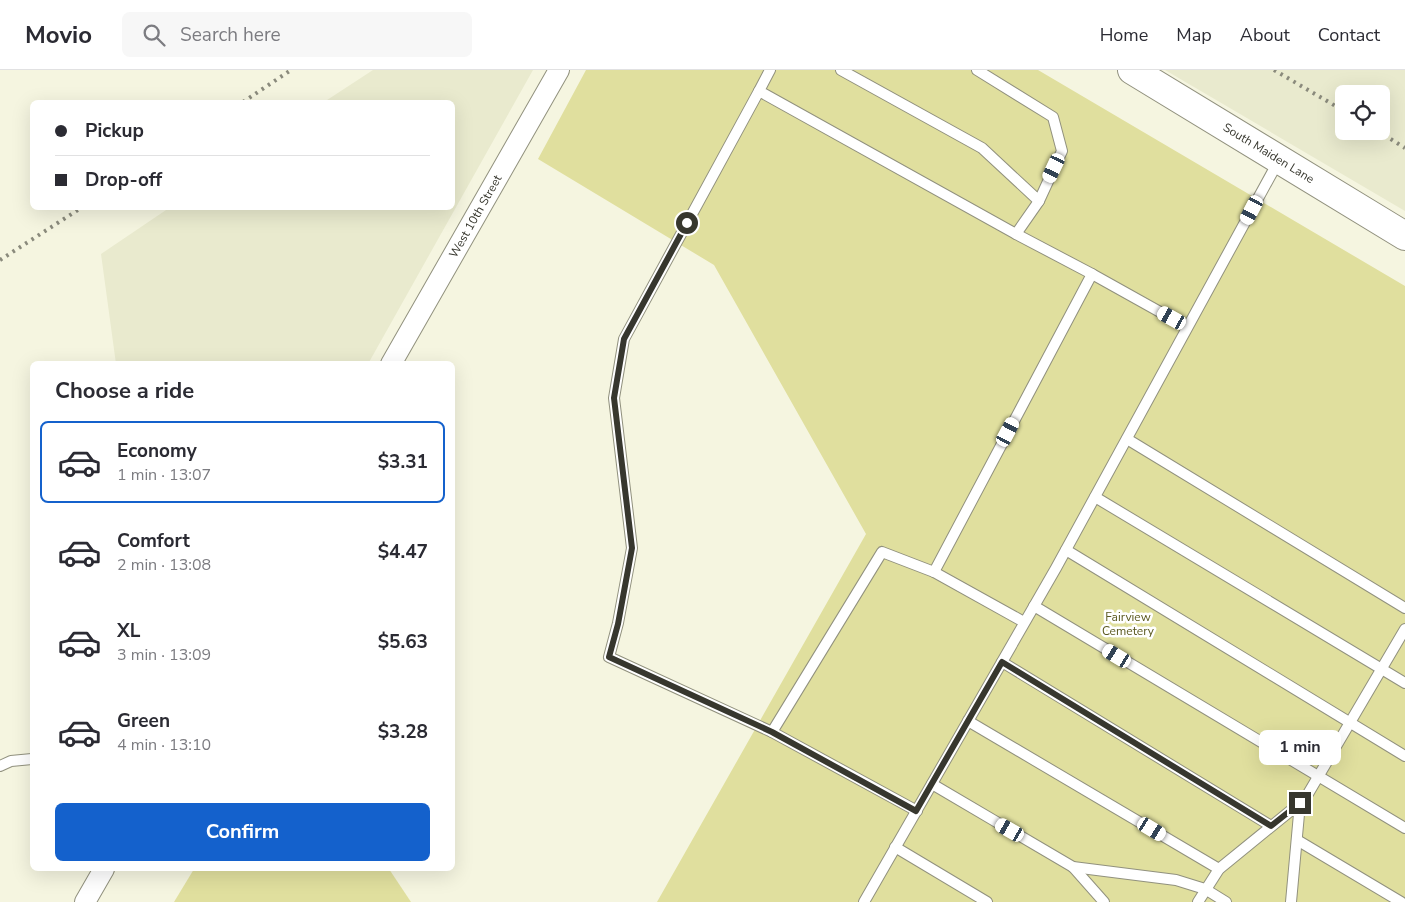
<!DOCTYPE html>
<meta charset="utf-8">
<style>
:root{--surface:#fff;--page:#f7f7f7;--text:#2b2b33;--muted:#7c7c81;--line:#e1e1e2;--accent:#1461cc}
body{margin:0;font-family:"Nunito Sans",sans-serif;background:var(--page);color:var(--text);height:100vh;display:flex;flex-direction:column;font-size:19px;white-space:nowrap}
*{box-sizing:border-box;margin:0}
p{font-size:16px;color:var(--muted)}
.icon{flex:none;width:28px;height:28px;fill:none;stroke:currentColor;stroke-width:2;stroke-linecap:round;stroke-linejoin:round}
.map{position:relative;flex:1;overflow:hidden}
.side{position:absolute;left:30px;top:291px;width:425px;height:510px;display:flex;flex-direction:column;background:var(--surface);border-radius:8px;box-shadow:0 5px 20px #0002}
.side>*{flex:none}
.guide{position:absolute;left:30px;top:30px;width:425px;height:110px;border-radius:8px;box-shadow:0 5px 20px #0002;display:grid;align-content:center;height:110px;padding:0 25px;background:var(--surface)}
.fabs{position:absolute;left:1335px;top:15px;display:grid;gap:10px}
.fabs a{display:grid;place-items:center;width:55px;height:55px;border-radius:8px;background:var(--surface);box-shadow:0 5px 20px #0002;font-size:25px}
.end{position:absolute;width:22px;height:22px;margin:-11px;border:6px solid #37372e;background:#fff;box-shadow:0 0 0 2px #fff}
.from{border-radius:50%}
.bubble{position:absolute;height:35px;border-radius:8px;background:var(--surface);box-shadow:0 5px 20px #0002;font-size:16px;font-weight:700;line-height:35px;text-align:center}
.car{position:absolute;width:15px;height:30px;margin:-15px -8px;border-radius:6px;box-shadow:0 0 4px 1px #0007;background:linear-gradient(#fff 24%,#345 0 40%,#fff 0 76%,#345 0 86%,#fff 0)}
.guide b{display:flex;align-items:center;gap:18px;height:48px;font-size:19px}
.guide b+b{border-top:1px solid var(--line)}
.guide i{width:12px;height:12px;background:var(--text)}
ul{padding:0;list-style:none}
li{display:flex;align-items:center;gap:15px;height:82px;margin:0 10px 8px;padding:0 15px;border:2px solid transparent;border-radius:8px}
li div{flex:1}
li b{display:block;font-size:19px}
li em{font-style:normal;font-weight:700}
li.on{border-color:var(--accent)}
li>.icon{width:45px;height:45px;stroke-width:1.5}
h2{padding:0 25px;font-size:22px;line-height:60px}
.primary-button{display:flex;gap:10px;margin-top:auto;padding:10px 25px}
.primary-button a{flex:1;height:58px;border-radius:8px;background:var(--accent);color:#fff;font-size:20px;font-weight:700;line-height:58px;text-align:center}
header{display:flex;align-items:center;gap:30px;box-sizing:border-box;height:70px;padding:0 25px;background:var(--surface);border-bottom:1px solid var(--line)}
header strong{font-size:24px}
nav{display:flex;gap:28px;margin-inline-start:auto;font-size:18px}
.search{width:350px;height:45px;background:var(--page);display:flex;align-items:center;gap:12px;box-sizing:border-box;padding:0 18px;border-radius:8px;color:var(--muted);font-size:19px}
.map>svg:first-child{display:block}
.built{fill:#e9eace;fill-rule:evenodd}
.green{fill:#e0df9e}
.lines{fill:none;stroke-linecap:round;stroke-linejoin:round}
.lane-casing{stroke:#91917e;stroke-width:12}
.street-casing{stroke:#91917e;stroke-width:22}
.secondary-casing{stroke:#91917e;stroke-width:30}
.lane{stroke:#fff;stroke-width:10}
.street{stroke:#fff;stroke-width:20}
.secondary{stroke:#fff;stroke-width:28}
.rail{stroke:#8a8a7c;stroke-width:4;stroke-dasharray:2.5 5;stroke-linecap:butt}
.route{stroke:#37372e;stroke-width:6}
.labels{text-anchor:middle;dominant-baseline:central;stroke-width:5;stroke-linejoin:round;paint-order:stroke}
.street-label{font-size:12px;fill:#37372e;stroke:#fff}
.park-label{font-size:12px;fill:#5a581f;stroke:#fff}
</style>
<header>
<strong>Movio</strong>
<div class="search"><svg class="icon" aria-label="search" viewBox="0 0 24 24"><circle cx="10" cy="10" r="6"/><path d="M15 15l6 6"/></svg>Search here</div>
<nav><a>Home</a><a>Map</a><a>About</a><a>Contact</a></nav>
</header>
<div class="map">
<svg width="1405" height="832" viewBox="0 0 1405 832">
<rect width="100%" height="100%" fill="#f5f5e0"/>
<g class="built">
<path d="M373 0H533L368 294H116L101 184 169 138H452V32H324Z"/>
<path d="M1165 0H1405V141ZM1344 24H1381V61H1344Z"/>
</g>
<g class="green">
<path d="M586 0H1038L1405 216V832H657L866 464 714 195 538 89Z"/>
<path d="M194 799H389L411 832H174Z"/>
</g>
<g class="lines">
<defs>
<g id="lane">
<path d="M770 0 759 21 1016 164 1092 204 934 502"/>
<path d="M841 0 982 78 1039 131 1062 81 1053 47 977 0"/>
<path d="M759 21 624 269 614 328 632 478 618 553 609 587 772 662"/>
<path d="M1016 164 1039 131"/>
<path d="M1092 204 1187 257"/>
<path d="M1127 369 1405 538"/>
<path d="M1095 427 1405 613"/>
<path d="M1066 480 1405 686"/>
<path d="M1034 536 1405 758"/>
<path d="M1002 592 1271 756"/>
<path d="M968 651 1219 799"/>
<path d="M0 696 11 691 32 689"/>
<path d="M932 714 1073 797 1176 810 1205 819 1226 832"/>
<path d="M917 741 772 662 882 482 934 502 1024 552"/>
<path d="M1297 770 1401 832"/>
<path d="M895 777 987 832"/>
<path d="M1073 797 1104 832"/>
<path d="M864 832 1056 498 1279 90"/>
<path d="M1198 832 1219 799 1305 729 1405 559"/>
<path d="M1291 832 1300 733"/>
</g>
<g id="street">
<path id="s1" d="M391 294 559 0"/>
<path d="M85 832 104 799"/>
</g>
<g id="secondary">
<path id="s2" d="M1132 0 1405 166"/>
</g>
</defs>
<use href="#lane" class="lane-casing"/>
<use href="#street" class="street-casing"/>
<use href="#secondary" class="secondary-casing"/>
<use href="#lane" class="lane"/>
<use href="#street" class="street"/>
<use href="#secondary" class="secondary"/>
<g class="rail">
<path d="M1274 0 1344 41"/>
<path d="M243 32 291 0"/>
<path d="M1378 61 1405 78"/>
<path d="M0 190 81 138"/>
</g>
</g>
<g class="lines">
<path class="route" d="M687 153 624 269 614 328 632 478 618 554 609 587 772 662 916 741 1002 592 1271 756 1300 733"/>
</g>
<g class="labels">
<g class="street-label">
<text stroke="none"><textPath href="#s2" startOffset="160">South Maiden Lane</textPath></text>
<text stroke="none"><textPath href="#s1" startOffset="170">West 10th Street</textPath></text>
</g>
<g class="park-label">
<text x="1128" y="547">Fairview<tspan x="1128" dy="14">Cemetery</tspan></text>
</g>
</g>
</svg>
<div class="fabs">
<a><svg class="icon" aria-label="locate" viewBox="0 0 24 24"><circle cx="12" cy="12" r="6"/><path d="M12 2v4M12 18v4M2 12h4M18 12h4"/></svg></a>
</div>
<i class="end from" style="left:687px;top:153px"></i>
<i class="end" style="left:1300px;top:733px"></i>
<div class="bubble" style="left:1259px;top:660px;width:82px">1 min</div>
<i class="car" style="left:1054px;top:98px;rotate:205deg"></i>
<i class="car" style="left:1252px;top:140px;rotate:208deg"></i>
<i class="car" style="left:1172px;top:248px;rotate:299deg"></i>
<i class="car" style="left:1008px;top:362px;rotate:28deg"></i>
<i class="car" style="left:1117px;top:586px;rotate:301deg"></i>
<i class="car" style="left:1152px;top:759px;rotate:121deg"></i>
<i class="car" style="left:1010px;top:760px;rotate:300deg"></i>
<div class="guide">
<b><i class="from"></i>Pickup</b>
<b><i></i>Drop-off</b>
</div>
<section class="side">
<h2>Choose a ride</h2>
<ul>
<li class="on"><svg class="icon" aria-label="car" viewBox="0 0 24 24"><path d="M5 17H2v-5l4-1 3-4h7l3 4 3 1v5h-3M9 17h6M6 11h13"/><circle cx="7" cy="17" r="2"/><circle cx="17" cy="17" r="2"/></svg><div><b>Economy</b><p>1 min · 13:07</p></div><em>$3.31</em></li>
<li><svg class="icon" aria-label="car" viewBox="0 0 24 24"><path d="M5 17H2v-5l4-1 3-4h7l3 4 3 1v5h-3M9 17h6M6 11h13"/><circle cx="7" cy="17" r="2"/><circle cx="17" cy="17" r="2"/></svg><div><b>Comfort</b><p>2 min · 13:08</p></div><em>$4.47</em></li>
<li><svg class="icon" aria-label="car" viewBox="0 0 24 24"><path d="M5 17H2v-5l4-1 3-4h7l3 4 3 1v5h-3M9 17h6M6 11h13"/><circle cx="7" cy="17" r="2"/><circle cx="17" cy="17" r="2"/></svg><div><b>XL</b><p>3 min · 13:09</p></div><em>$5.63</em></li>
<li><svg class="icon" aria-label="car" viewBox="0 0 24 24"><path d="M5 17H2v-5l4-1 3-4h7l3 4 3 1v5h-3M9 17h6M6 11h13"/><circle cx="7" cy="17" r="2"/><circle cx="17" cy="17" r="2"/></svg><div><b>Green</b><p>4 min · 13:10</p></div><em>$3.28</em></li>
</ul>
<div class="primary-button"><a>Confirm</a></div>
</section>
</div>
